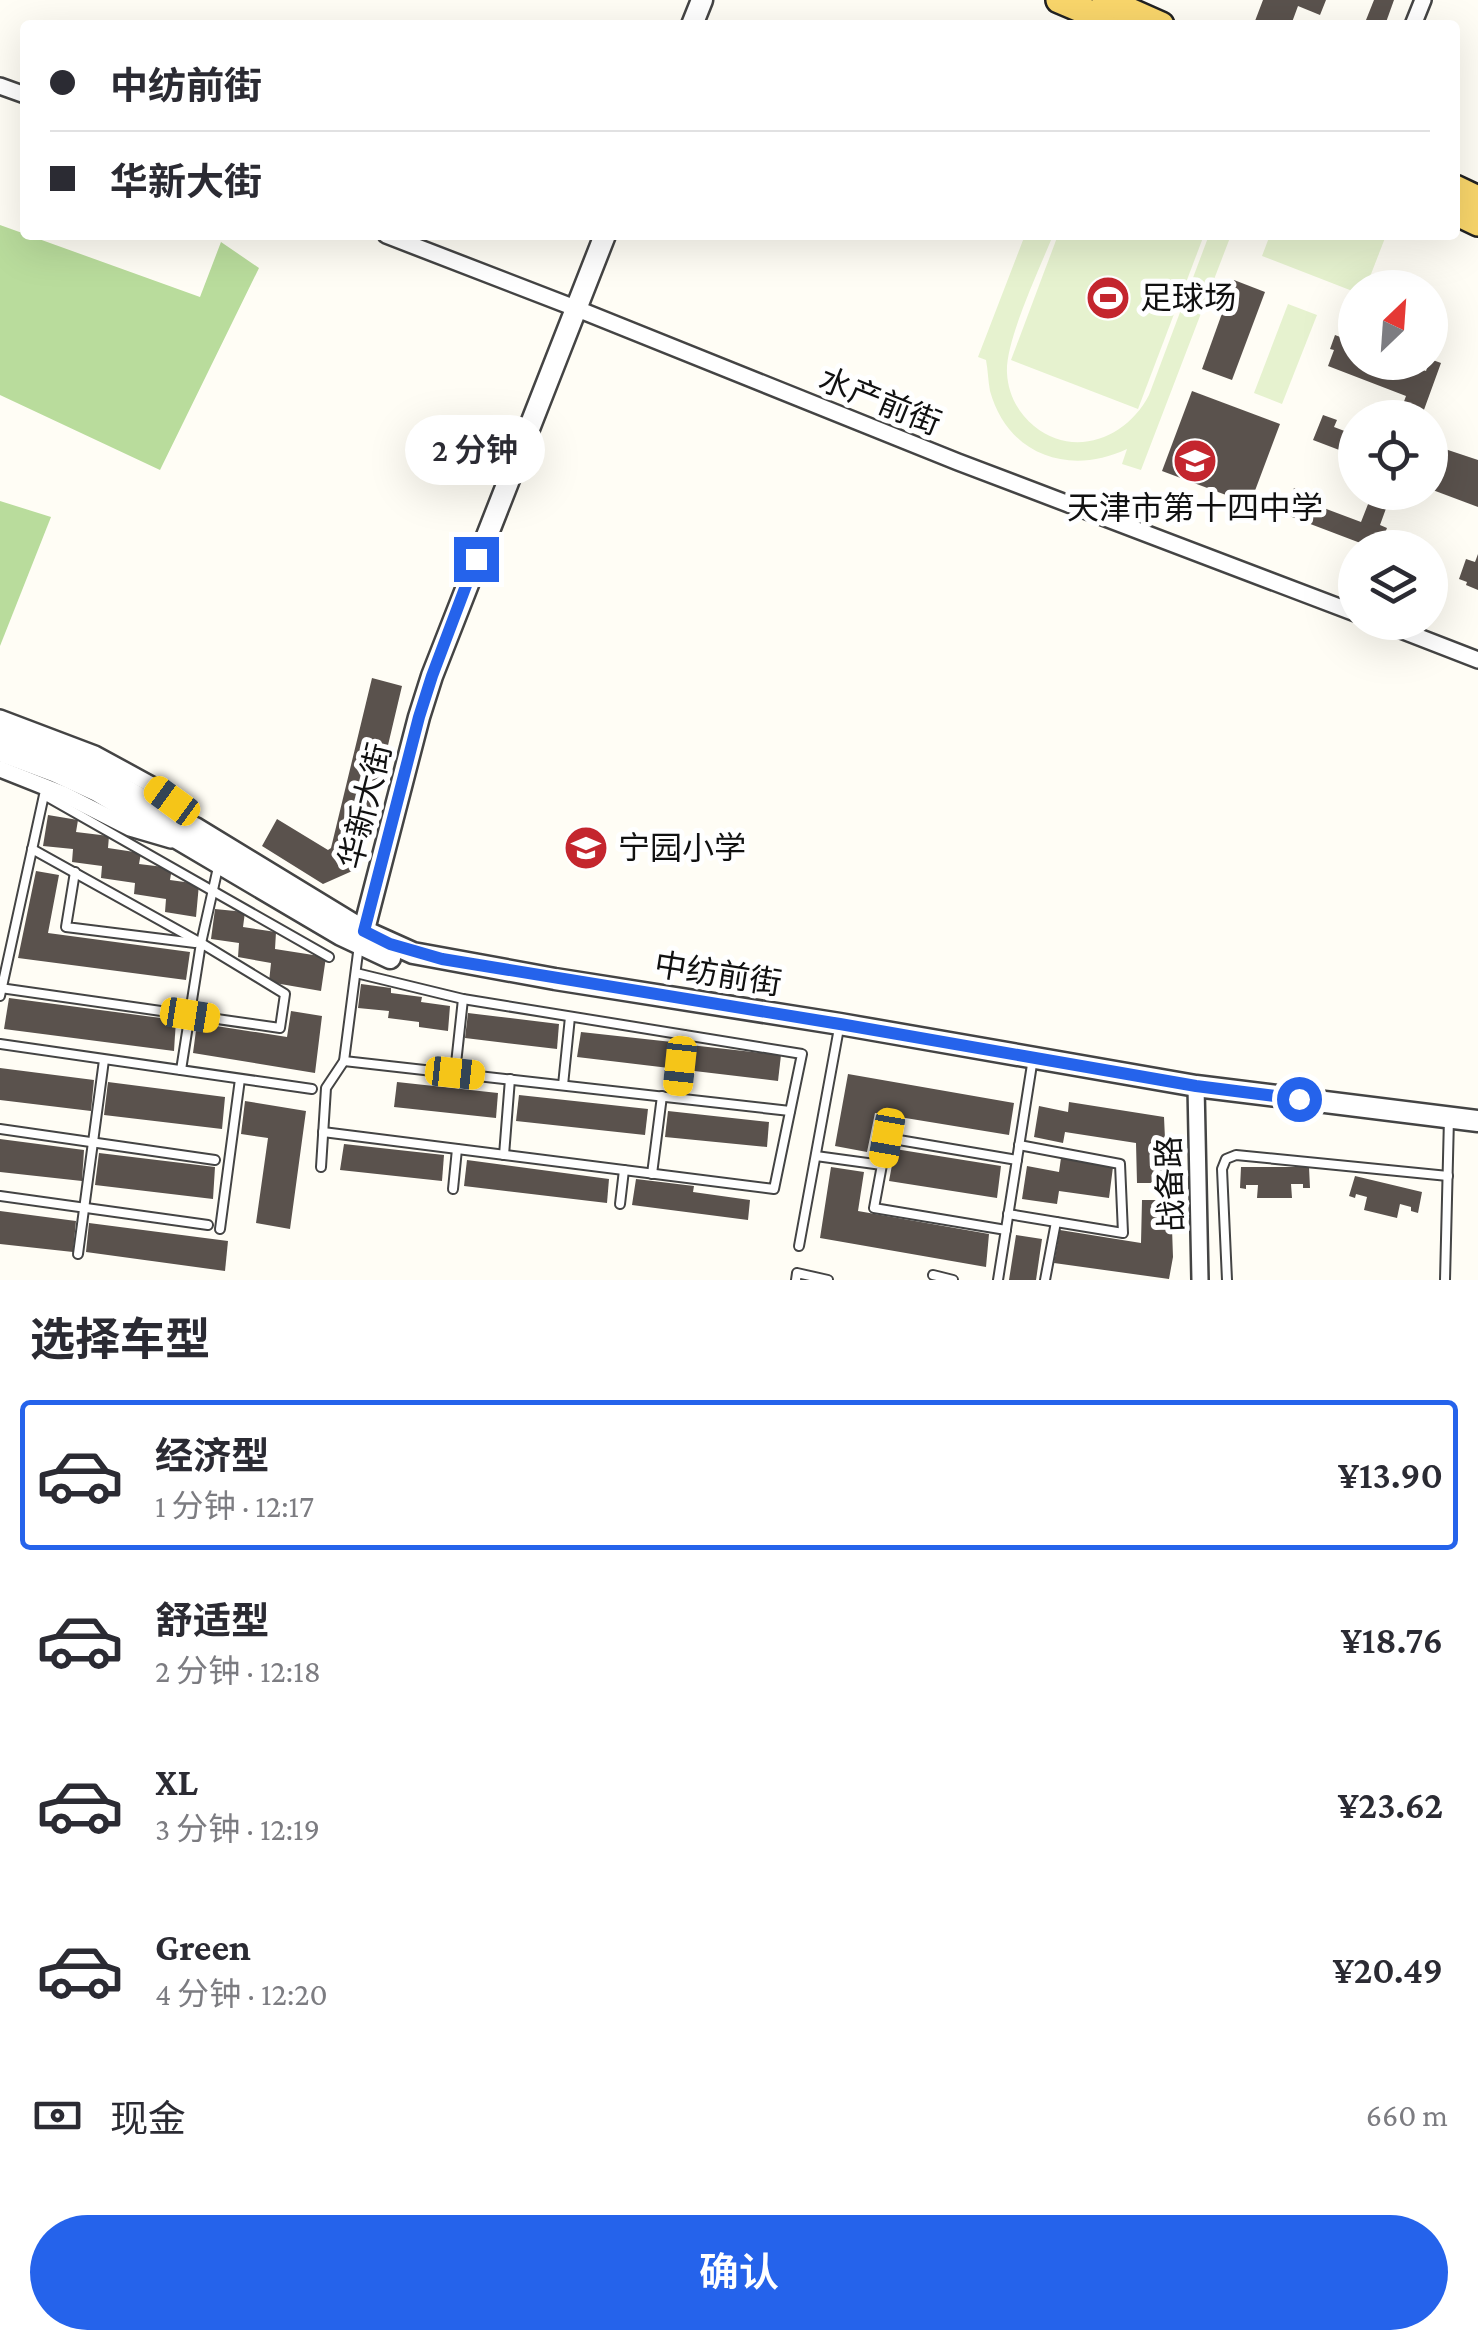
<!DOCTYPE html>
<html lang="zh">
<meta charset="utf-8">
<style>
:root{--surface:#fff;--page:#f2f2f3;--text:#2b2b33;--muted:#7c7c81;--line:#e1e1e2;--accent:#2563eb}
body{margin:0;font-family:"Crimson Pro","Noto Sans SC",serif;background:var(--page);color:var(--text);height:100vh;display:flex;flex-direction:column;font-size:38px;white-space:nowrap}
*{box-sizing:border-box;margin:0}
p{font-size:32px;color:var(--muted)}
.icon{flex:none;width:55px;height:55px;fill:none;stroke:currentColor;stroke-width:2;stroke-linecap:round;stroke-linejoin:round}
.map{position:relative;height:1280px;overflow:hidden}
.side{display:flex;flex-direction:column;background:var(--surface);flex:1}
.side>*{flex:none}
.top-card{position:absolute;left:20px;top:20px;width:1440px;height:220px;border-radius:10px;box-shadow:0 10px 40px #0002;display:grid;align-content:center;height:220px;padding:0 30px;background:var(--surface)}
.needle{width:65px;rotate:25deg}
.controls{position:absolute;left:1338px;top:270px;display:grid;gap:20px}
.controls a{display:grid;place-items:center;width:110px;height:110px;border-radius:50%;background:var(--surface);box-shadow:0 10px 40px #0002;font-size:50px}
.end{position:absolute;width:45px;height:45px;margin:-22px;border:12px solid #2563eb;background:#fff;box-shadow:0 0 0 5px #fff}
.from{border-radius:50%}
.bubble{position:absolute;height:70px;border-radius:35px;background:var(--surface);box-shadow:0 10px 40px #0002;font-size:32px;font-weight:600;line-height:70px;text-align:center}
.car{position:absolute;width:30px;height:60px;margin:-30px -15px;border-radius:12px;box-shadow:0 0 8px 2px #0007;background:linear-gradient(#f5c518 24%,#345 0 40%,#f5c518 0 76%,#345 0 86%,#f5c518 0)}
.top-card b{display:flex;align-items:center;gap:35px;height:95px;font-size:38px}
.top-card b+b{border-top:2px solid var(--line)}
.top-card i{width:25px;height:25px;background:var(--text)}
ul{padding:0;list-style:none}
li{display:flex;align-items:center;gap:30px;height:150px;margin:0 20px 15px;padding:0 10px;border:5px solid transparent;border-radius:10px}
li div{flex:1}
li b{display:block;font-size:38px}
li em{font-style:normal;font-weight:600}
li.selected{border-color:var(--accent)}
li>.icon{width:90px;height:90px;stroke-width:1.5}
h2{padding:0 30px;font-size:45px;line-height:120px}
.pay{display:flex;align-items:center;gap:25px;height:110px;padding:0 30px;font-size:38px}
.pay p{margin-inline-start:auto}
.button{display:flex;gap:20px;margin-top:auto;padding:20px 30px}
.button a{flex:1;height:115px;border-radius:60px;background:var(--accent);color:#fff;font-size:40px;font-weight:600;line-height:115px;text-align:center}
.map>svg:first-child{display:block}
.forest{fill:#b9dc9c}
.pitch{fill:#e6f2cf}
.building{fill:#5a524d}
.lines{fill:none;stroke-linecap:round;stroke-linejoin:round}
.service-casing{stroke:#444;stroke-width:12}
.minor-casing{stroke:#444;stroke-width:20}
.tertiary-casing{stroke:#444;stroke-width:25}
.primary-casing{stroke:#222;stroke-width:30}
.service{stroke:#fff;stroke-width:8}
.minor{stroke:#fff;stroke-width:15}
.tertiary{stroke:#fff;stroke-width:20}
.primary{stroke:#f9d66b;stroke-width:25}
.route{stroke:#2563eb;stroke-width:12}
.labels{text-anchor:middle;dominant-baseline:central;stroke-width:10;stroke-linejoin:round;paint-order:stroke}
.poi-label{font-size:32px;fill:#111;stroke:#fff;text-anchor:start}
.street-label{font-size:32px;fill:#111;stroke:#fff}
</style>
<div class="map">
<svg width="1478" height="1280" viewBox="0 0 1478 1280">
<rect width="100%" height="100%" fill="#fffdf5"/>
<g class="forest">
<path d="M0 225 200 297 221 242 259 268 160 470 0 395Z"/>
<path d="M0 501 51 517 0 646Z"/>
</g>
<g class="pitch">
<path d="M1025 235H1053C1040 268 1005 341 1007 373 1008 394 1018 413 1034 426 1074 459 1127 438 1149 395L1209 235H1231L1141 470 1122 464 1127 449C1070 476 1008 456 990 391 988 381 988 370 986 360L978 357Z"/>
<path d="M1058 235H1204L1138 409 1011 360Z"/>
<path d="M1270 235H1377L1385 238 1366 287 1355 288V292L1262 256Z"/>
<path d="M1288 304 1317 315 1282 404 1254 393Z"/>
</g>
<g class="building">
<path d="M1263 0H1326L1320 15 1298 6 1291 25H1265L1255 21Z"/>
<path d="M1374 0H1394L1385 25H1364Z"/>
<path d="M1234 280 1265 292 1232 380 1202 369Z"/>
<path d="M1347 327 1355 330V362H1422L1420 369 1426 371 1430 359 1441 363 1421 418H1398L1406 396 1328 366 1334 350 1330 349 1335 335 1343 338Z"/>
<path d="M1192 391 1280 424 1250 504 1162 471Z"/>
<path d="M1323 415 1337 420 1334 427 1355 435V456L1313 440Z"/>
<path d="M1430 444 1478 460V507L1430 489Z"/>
<path d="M1294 488 1308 494 1305 501 1361 522 1372 494 1383 499 1385 492H1392L1380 525 1387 528 1379 548 1372 545 1371 548H1366L1363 546V544L1284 514Z"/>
<path d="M1478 554V590L1466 585 1467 582 1459 579 1466 559 1475 562Z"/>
<path d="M372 678 402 686 359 868 323 884 262 846 277 819 328 850 331 848Z"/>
<path d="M48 815 78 820 76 832 109 836 108 848 141 853 139 864 172 868 170 880 199 884 196 917 165 912 166 899 134 894 135 883 101 878 102 866 72 862 73 849 43 846Z"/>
<path d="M36 871 59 875 48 933 190 952 186 980 18 958Z"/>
<path d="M215 909 245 912 243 927 276 932 275 949 326 957 321 991 269 982 271 963 238 957 239 943 211 939Z"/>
<path d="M361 984 391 988V993L422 997 421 1002 450 1006 448 1031 419 1027V1022L388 1018 389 1011 358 1008Z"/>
<path d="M9 998 176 1020 174 1051 4 1029Z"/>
<path d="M291 1011 322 1016 315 1073 193 1053 197 1023 287 1037Z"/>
<path d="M468 1013 559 1024 557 1049 465 1038Z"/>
<path d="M581 1032 672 1042 669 1068 577 1057Z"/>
<path d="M690 1045 781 1055 778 1081 686 1070Z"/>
<path d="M0 1068 94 1080 91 1111 0 1100Z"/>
<path d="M848 1074 1014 1103 1009 1135 875 1113 867 1152 835 1146Z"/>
<path d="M108 1082 225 1097 222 1129 104 1115Z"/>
<path d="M397 1082 498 1093 496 1118 394 1107Z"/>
<path d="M519 1095 648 1109 645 1135 516 1121Z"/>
<path d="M245 1101 306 1111 290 1229 256 1223 268 1138 241 1134Z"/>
<path d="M1069 1102 1164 1117 1167 1183H1137L1136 1143 1065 1132 1063 1143 1034 1137 1039 1106 1068 1112Z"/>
<path d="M668 1111 769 1122 767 1147 665 1137Z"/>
<path d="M0 1139 84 1150 82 1181 0 1172Z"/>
<path d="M344 1144 444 1155 442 1181 340 1170Z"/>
<path d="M895 1149 1001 1166 997 1198 889 1181Z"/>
<path d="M99 1153 215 1167 213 1199 95 1185Z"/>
<path d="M1061 1158 1113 1167 1109 1198 1059 1191 1057 1204 1022 1199 1027 1166 1059 1172Z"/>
<path d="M467 1160 609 1179 607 1203 464 1186Z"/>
<path d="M831 1167 864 1172 858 1211 989 1234 986 1267 820 1238Z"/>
<path d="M1241 1167H1309L1310 1188H1303V1184H1291L1292 1198H1257L1258 1185H1246V1189L1240 1188Z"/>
<path d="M1355 1176 1422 1192 1418 1213 1411 1211V1207L1400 1204 1397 1218 1364 1210 1367 1197 1356 1194 1355 1198 1349 1196Z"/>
<path d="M636 1179 694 1186 693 1192 750 1200 748 1220 632 1205Z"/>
<path d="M1142 1200H1171L1173 1257 1169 1279 1054 1263 1060 1230 1141 1243Z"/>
<path d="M0 1211 76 1221 73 1252 0 1244Z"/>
<path d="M89 1223 228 1241 225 1271 86 1252Z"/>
<path d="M1016 1235 1042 1239 1036 1280H1009Z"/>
</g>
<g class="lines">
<defs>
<g id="service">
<path d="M75 872 66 927 195 943"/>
<path d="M0 988 280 1028 285 994 201 943 32 849"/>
<path d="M0 996 44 795 329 957"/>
<path d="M0 1044 312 1089"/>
<path d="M344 1061 790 1111"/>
<path d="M181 1070 201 943 219 863"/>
<path d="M455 1073 463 999"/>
<path d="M563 1085 570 1017"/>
<path d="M677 1098 684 1035"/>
<path d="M0 1129 215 1160"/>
<path d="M323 1132 774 1189 802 1054 463 999 356 973"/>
<path d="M504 1155 510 1079"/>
<path d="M816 1156 882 1165"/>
<path d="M321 1167 326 1088 344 1061 359 945"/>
<path d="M652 1174 662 1096"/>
<path d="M453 1189 457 1149"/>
<path d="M0 1196 208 1225"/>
<path d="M620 1204 624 1170"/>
<path d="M1008 1214 1123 1233 1120 1164 1019 1145"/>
<path d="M220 1229 240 1079"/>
<path d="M1006 1230 874 1208 887 1138 1017 1160"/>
<path d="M799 1246 839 1028"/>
<path d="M78 1254 104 1060"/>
<path d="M933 1275 953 1280"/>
<path d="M796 1280 797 1273 828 1280"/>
<path d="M998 1280 1033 1058"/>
<path d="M1045 1280 1056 1222"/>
<path d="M1227 1280 1222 1169 1226 1159 1236 1155 1448 1176"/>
<path d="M1445 1280 1449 1118"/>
</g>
<g id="minor">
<path d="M1413 25 1423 0"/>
<path d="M0 86 25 95"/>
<path d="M386 235 575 308 958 462 1355 613"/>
<path d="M1380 622 1478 660"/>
<path d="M0 718 95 754 150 784 173 801 192 825"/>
<path d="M0 769 63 794 130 828 171 840"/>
<path d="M1196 1086 1200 1280"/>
</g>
<g id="tertiary">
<path d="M692 25 702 0"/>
<path d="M0 733 85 766 172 817 195 828 364 931 413 953 555 979 840 1024 1196 1086 1478 1121"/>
<path d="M0 751 56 772 97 791 341 935 390 958"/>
<path d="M361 941 419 717 432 676 605 235"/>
</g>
<g id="primary">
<path d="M1059 0 1118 25"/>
<path d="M1105 0 1161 25"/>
<path d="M1455 188 1478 199"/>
<path d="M1455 212 1478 223"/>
</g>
</defs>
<use href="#service" class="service-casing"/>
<use href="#minor" class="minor-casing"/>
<use href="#tertiary" class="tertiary-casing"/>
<use href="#primary" class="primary-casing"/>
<use href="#service" class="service"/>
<use href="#minor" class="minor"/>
<use href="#tertiary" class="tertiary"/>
<use href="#primary" class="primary"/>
</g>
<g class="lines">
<path class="route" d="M476 559 432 676 419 717 364 931 390 944 442 959 840 1024 1196 1086 1299 1099"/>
</g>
<defs>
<symbol id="stadium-disc" viewBox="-11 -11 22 22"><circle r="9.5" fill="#c4262e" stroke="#fff"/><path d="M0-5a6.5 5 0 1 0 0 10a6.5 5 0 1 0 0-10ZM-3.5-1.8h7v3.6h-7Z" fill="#fff"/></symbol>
<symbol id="school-disc" viewBox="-11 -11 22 22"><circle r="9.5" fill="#c4262e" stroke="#fff"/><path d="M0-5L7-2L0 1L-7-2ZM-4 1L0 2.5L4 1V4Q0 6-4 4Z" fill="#fff"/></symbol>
</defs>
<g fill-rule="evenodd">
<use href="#stadium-disc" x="1083" y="273" width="50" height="50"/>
<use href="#school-disc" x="1170" y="436" width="50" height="50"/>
<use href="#school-disc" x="561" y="823" width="50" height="50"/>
</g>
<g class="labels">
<g class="poi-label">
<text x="1140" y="298">足球场</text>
<text x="1195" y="508" text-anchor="middle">天津市第十四中学</text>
<text x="618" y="848">宁园小学</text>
</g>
<g class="street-label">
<text transform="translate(880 401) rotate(22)">水产前街</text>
<text transform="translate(365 806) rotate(-76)">华新大街</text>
<text transform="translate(718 974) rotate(9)">中纺前街</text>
<text transform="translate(1170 1184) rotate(-92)">战备路</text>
</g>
</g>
</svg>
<div class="controls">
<a><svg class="needle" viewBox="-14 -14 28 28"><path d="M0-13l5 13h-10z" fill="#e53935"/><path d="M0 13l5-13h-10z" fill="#7c7c81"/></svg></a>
<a><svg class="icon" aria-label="locate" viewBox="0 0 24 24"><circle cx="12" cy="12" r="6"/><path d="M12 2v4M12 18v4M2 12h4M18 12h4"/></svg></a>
<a><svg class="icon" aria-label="layers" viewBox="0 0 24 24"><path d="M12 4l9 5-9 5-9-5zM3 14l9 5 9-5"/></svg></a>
</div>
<i class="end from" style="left:1299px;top:1099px"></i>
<i class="end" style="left:476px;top:559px"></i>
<div class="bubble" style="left:405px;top:415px;width:140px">2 分钟</div>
<i class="car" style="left:172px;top:801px;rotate:306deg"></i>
<i class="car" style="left:190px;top:1015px;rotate:99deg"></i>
<i class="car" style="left:680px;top:1066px;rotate:186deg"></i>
<i class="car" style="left:455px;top:1073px;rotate:96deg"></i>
<i class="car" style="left:887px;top:1138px;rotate:190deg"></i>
<div class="top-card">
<b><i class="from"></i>中纺前街</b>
<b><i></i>华新大街</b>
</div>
</div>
<section class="side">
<h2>选择车型</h2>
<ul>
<li class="selected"><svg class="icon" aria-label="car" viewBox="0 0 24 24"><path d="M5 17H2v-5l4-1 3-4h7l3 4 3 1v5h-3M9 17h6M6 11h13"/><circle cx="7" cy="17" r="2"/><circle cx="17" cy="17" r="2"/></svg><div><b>经济型</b><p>1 分钟 · 12:17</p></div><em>¥13.90</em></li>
<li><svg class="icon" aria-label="car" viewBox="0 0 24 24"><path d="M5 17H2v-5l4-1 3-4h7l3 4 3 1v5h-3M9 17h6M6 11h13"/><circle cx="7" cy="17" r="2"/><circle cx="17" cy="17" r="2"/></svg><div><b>舒适型</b><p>2 分钟 · 12:18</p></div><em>¥18.76</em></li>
<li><svg class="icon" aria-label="car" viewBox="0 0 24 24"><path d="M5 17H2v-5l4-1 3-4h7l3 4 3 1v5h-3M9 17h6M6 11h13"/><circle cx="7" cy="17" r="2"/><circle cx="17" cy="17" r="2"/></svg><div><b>XL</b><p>3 分钟 · 12:19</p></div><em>¥23.62</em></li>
<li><svg class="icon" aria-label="car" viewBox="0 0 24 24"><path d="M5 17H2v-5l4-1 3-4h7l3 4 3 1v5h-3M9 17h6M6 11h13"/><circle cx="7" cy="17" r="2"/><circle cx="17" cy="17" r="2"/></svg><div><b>Green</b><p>4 分钟 · 12:20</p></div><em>¥20.49</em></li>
</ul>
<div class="pay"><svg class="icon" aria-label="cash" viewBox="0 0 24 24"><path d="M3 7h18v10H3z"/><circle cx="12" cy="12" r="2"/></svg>现金<p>660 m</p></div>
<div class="button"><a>确认</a></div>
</section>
